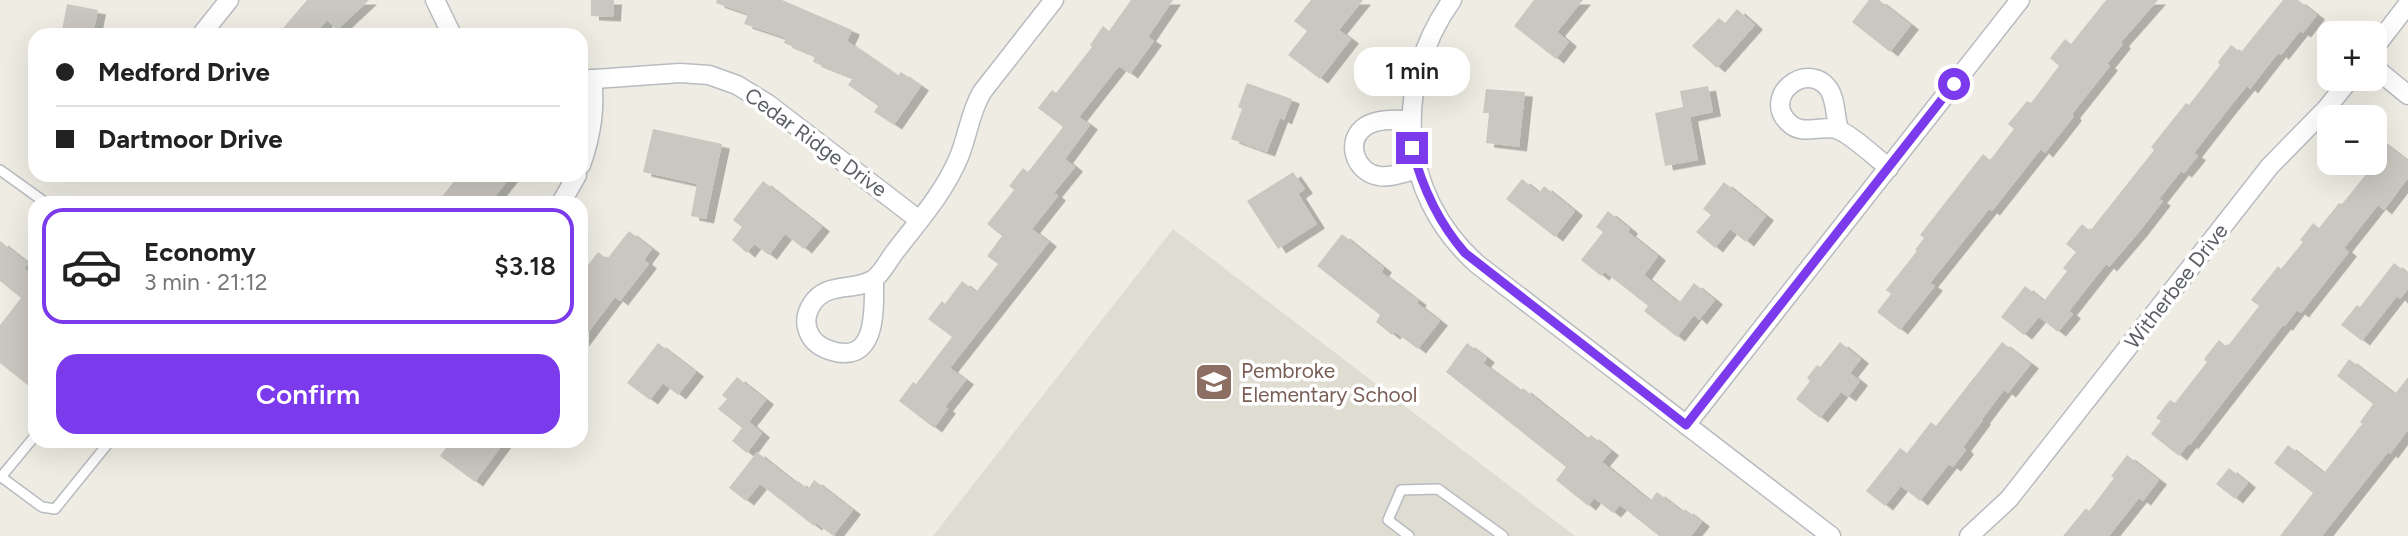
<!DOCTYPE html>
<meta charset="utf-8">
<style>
:root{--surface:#fff;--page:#f2f2f2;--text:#222;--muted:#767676;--line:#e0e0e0;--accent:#7c3aed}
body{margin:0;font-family:Figtree,sans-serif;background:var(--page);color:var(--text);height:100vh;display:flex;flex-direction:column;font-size:26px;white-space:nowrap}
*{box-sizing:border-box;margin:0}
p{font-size:23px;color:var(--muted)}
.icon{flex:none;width:38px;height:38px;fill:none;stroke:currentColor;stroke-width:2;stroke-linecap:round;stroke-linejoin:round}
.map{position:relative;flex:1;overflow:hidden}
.side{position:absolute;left:28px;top:196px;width:560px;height:252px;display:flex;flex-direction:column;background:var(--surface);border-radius:21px;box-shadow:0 7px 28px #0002}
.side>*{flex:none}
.guide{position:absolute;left:28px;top:28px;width:560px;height:154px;border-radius:21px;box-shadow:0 7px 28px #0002;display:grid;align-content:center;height:154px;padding:0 28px;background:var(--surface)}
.fabs{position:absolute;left:2317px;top:21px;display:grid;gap:14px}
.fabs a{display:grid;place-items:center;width:70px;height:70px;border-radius:14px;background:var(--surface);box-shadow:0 7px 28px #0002;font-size:35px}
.end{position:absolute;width:32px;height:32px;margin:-16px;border:9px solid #7c3aed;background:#fff;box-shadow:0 0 0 4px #fff}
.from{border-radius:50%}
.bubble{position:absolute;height:49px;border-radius:21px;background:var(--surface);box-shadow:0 7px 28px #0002;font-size:23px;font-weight:600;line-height:49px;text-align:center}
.guide b{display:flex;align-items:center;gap:24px;height:66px;font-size:26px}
.guide b+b{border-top:2px solid var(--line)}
.guide i{width:18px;height:18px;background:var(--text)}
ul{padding:12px 0 0;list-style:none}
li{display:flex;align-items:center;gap:21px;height:116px;margin:0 14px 10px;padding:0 14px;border:4px solid transparent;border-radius:21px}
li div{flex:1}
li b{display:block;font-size:26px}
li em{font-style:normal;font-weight:600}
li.current{border-color:var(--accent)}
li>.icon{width:63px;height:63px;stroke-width:1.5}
.primary-button{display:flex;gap:14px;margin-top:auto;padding:14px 28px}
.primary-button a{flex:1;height:80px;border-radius:21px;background:var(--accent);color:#fff;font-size:28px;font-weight:600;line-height:80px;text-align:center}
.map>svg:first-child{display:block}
.education{fill:#dfdcd2}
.building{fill:#cac7c0;filter:url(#shadow)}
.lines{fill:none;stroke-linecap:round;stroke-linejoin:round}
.service-casing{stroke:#b8bbc0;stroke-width:12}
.minor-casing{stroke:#b8bbc0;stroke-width:21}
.service{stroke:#fff;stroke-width:9}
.minor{stroke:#fff;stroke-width:18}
.route{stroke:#7c3aed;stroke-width:9}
.labels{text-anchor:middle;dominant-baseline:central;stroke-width:7;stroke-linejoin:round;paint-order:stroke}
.street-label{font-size:21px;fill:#5b5f65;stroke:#fff}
.education-label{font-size:21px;fill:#785e54;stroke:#fff;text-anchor:start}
</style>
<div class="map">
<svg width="2408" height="536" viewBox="0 0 2408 536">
<defs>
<filter id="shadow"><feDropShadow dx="8" dy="4.5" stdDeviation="0" flood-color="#0004"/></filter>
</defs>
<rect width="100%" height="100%" fill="#efede3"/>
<path class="education" d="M1173 229 1575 536H933Z"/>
<g class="building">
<path d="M307 0H369L337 30 327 20 314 35H277Z"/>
<path d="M591 0H614L613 17 591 16Z"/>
<path d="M717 0H782L852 30 847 41 898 76 901 72 921 86 894 125 874 112 878 106 848 85 853 78 813 62 815 56 784 43 786 38 744 24 748 14 716 3Z"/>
<path d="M1131 0H1173L1148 37 1154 41 1130 74 1119 66 1079 117 1090 125 1065 159 1075 167 1054 193 1058 196 1032 229 1049 242 950 368 966 380 945 407 948 409 934 428 899 401 913 382 916 384 952 337 928 319 942 301 945 304 962 281 976 292 998 264 987 256 1002 236 987 224 1014 190 1009 186 1023 168 1028 172 1063 127 1038 108 1052 90 1056 93 1092 47 1090 45 1103 26 1109 31Z"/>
<path d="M1311 0H1363L1339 30 1351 39 1320 79 1288 55 1307 31 1294 21Z"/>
<path d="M1534 0H1583L1557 32 1569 42 1556 59 1514 26Z"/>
<path d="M1869 0H1879L1911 25 1890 52 1852 22Z"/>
<path d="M2106 0H2158L2121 42 2123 44 2107 64 2110 66 2072 114 2074 116 2064 129 2045 153 2041 149 1992 211 1989 209 1930 283 1935 286 1900 330 1877 312 1891 294 1886 290 1917 251 1915 250 1924 238 1920 235 1983 154 1990 160 2014 129 2008 124 2027 101 2031 103 2059 66 2050 58 2065 39 2071 44Z"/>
<path d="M2283 0H2298L2317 15 2303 33 2300 31 2281 55 2278 53 2250 89 2247 86 2229 108 2194 153 2198 156 2184 173 2181 171 2159 199 2163 201 2139 232 2109 267 2106 264 2069 311 2073 314 2058 332 2039 317 2024 335 2001 317 2025 286 2044 301 2067 271 2063 268 2076 252 2066 244 2082 224 2090 231 2154 150 2151 147 2186 103 2189 105 2220 65 2218 62 2231 45 2241 52Z"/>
<path d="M67 4 98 10 93 35H61Z"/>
<path d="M1737 9 1755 25 1717 68 1692 46 1719 18 1725 23Z"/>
<path d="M1247 83 1292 99 1284 120 1280 118 1267 152 1231 139 1242 109 1238 107Z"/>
<path d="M1708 86 1713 112 1690 117 1698 160 1665 166 1655 113 1683 107 1680 91Z"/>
<path d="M1486 89 1525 92 1519 147 1486 143 1489 113H1483Z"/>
<path d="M653 129 722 144 706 219 691 216 697 184 643 172Z"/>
<path d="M2375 136 2408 161V178L2384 210 2378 205 2344 248 2349 252 2301 313 2297 310 2285 326 2283 325 2190 445 2189 443 2179 456 2151 434 2161 421 2156 418 2170 400 2175 403 2207 362 2204 359 2219 340 2227 347 2259 306 2251 300 2278 266 2281 269 2303 242 2300 240 2313 223 2319 228 2339 203 2342 204 2375 163Z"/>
<path d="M1293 172 1305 189 1298 194 1317 224 1278 249 1247 201Z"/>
<path d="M459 175H512L490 203H437Z"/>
<path d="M1522 179 1539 193 1544 186 1575 211 1555 237 1506 199Z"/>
<path d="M763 181 822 227 804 249 785 234 769 255 754 244 747 253 732 240 742 227 733 220Z"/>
<path d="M1724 182 1766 216 1746 242 1730 229 1715 248 1696 232 1711 215 1703 209Z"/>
<path d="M1608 211 1630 229 1628 232 1658 256 1644 275 1679 303 1694 283 1715 300 1699 320 1694 315 1677 337 1644 311 1648 306 1605 272 1601 276 1581 260 1603 232 1596 227Z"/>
<path d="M629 231 652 249 644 260 649 264 620 301 615 297 581 342V274L598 252 607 259Z"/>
<path d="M1342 234 1384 268 1381 272 1419 301 1417 303 1440 321 1418 349 1395 332 1392 335 1376 322 1380 315 1317 266Z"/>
<path d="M0 241 28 263 24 269 35 278V391L0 363V325L21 298 0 281Z"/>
<path d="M2394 263 2408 274V289L2400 299 2397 296 2362 341 2341 325 2357 305 2360 307Z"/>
<path d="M1840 342 1861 359 1850 373 1860 381 1848 397 1841 392 1820 418 1796 399 1810 381 1807 378 1817 365 1820 367Z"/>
<path d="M2002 342 2031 364 2008 393 2004 390 1982 419 1983 420 1963 447 1966 450 1953 467 1949 464 1920 501 1901 486 1885 506 1866 491 1900 448 1907 453 1931 422 1936 426Z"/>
<path d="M658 343 696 372 678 395 663 383 650 400 627 383Z"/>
<path d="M1467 343 1487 358 1483 363 1521 391 1523 388 1587 439 1591 435 1611 451 1602 462 1650 501 1657 492 1683 512 1685 509 1702 522 1691 536H1659L1620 505 1613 513 1594 498 1588 506 1556 480 1566 467 1446 372Z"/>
<path d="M2349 359 2395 394 2408 377V430L2390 454 2388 452 2322 536H2280L2313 493 2274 463 2288 445 2324 473 2362 424 2360 422 2373 404 2337 376Z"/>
<path d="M737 377 766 400 749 422 762 433 747 453 732 441 742 428 718 409 727 399 722 395Z"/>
<path d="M451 441H505L475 482 440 456Z"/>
<path d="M757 452 796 483 798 481 808 489 814 480 853 510 833 536 816 523 814 526 760 484 746 501 729 488Z"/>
<path d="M2127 455 2159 480 2143 501 2139 498 2109 536H2063L2086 508 2089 511 2114 478 2111 476Z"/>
<path d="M2229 468 2248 483 2235 499 2216 484Z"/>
</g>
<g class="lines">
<defs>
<g id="service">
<path d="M0 170 46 203"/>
<path d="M0 476 42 507 55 509 110 441"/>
<path d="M1 477 35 436"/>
<path d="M1409 536 1388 520 1401 490 1438 489 1503 536"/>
</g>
<g id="minor">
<path d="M435 0 452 35"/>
<path d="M1452 0C1392 85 1398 193 1477 264L1831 536"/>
<path d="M201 35 229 0"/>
<path d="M2375 47 2408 4"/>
<path d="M2375 68 2408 95"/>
<path d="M581 80 680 73 709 75 737 85 768 104 919 220"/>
<path d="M1410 120C1396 120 1379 118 1366 126 1344 140 1355 173 1379 176 1391 178 1406 172 1418 169"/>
<path d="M1839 130C1835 117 1836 98 1828 88 1806 60 1761 97 1789 123 1802 136 1820 125 1836 129 1850 133 1876 158 1889 168"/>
<path d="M581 165C591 137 596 109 592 79"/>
<path d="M561 203 577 175"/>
<path d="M874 279C874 309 878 367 829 350 808 343 800 322 812 304 826 281 855 292 874 279 882 273 888 261 894 253 917 223 944 193 959 157 968 135 970 112 982 92L1054 0"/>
<path d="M1686 425 2020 0"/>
<path d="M1969 536 2009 499 2270 166 2326 109 2350 79"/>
</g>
</defs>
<use href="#service" class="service-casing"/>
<use href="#minor" class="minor-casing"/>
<use href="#service" class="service"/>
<use href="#minor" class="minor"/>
</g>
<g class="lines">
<path class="route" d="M1412 148C1422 187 1438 222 1465 253L1686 425 1954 84"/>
</g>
<defs>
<symbol id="school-square" viewBox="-11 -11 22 22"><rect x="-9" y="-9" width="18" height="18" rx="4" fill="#8d6e63" stroke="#fff"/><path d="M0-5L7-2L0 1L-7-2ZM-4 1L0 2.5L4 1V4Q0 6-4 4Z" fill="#fff"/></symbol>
</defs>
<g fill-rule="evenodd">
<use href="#school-square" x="1192" y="360" width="44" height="44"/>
</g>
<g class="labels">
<g class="street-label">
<text transform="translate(816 142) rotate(36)">Cedar Ridge Drive</text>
<text transform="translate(2176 286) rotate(-52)">Witherbee Drive</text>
</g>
<g class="education-label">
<text x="1241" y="370">Pembroke<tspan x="1241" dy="24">Elementary School</tspan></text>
</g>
</g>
</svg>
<div class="fabs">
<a>+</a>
<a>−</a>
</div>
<i class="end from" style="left:1954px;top:84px"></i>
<i class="end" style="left:1412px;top:148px"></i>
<div class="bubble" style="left:1354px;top:47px;width:116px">1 min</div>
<div class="guide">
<b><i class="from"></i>Medford Drive</b>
<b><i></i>Dartmoor Drive</b>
</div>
<section class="side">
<ul>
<li class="current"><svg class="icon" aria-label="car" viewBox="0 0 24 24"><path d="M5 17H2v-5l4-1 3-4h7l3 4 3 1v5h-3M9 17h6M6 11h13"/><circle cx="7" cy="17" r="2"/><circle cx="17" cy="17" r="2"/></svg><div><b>Economy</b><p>3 min · 21:12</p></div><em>$3.18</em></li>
</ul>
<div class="primary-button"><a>Confirm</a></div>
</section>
</div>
